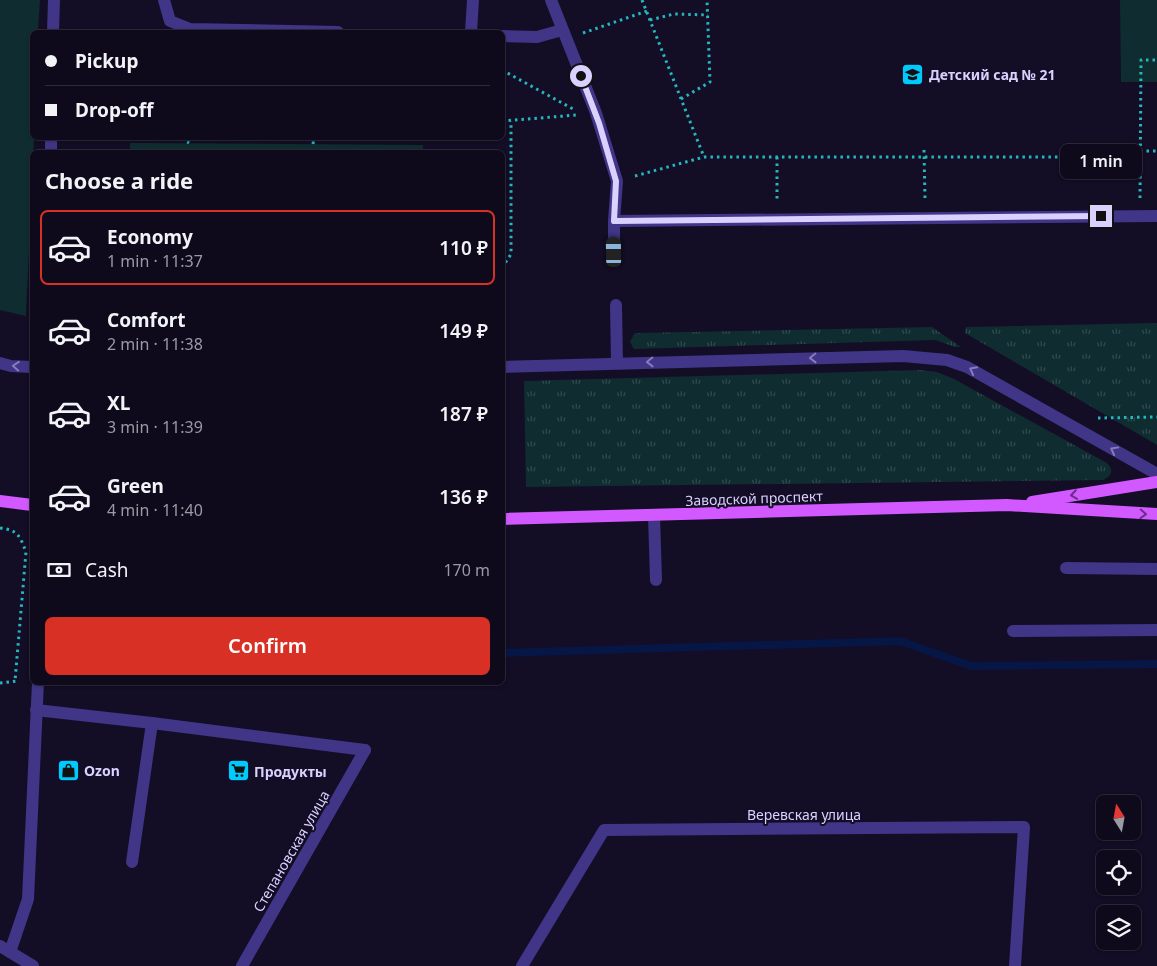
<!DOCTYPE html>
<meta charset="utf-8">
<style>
:root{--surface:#0e0a1c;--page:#171325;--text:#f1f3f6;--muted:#9b9aa3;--line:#2e2b3b;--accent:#d93025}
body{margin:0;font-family:"Noto Sans",sans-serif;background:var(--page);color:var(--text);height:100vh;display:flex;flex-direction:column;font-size:19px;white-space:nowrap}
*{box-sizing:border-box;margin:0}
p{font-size:16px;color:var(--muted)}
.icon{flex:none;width:28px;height:28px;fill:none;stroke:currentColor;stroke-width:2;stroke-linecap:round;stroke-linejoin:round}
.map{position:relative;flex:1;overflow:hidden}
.panel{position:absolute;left:30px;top:150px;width:475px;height:535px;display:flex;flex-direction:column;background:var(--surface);border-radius:8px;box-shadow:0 1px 4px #0004,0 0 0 1px var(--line)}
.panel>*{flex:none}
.banner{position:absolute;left:30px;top:30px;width:475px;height:110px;border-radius:8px;box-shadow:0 1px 4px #0004,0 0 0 1px var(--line);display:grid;align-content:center;height:110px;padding:0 15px;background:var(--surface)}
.needle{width:32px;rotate:349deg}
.buttons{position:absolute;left:1096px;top:795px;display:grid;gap:10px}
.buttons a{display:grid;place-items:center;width:45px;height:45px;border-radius:8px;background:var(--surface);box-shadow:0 1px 4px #0004,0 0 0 1px var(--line);font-size:25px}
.end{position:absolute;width:22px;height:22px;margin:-11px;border:6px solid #dbd1ff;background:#111;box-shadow:0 0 0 2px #111}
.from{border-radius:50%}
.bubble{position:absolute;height:35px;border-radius:8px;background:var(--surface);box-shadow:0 1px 4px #0004,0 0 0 1px var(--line);font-size:16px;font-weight:600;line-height:35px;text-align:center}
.car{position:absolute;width:15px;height:30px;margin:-15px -8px;border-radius:6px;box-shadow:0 0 4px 1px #0007;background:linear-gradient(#222 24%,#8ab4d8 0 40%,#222 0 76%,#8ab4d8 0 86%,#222 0)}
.banner b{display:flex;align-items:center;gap:18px;height:48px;font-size:19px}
.banner b+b{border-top:1px solid var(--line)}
.banner i{width:12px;height:12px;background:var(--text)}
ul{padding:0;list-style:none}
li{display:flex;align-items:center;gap:15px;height:75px;margin:0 10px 8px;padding:0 5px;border:2px solid transparent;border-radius:8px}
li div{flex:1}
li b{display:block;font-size:19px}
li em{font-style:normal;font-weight:600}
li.active{border-color:var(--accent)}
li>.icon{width:45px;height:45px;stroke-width:1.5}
h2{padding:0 15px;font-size:22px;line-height:60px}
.pay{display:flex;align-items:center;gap:12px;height:55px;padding:0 15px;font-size:19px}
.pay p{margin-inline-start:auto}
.action{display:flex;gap:10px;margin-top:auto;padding:10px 15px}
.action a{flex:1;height:58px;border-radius:8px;background:var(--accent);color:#fff;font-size:20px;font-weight:600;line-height:58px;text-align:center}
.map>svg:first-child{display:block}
.grass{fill:url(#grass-tufts)}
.park{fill:#0f2d30}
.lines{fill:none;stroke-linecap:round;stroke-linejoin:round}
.stream{stroke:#061745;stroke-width:8}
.path{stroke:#26b7be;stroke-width:3;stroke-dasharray:2.5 4;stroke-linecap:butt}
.lane{stroke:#403587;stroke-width:12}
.street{stroke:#403587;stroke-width:12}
.primary{stroke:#d258ff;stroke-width:12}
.oneway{stroke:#867bbd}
.oneway2{stroke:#692f87}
.route{stroke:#dbd1ff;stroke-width:6}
.labels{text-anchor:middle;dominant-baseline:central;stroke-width:4;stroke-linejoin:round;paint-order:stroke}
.poi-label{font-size:14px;font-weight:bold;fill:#dbd1ff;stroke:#130d25;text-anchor:start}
.street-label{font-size:14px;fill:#dbd1ff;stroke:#130d25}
</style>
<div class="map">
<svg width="1157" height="966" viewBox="0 0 1157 966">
<defs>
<pattern id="grass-tufts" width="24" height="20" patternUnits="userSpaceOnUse" patternTransform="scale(1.25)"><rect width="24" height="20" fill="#0f2d30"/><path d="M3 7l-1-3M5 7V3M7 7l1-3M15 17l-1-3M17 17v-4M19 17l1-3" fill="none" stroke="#314a4f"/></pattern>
</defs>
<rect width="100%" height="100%" fill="#130d25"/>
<g class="grass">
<path d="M1157 323V445L965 333 966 327Z"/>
<path d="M932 327 961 347H955L935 340 634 349 630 342 634 334 638 333Z"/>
<path d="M920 370 937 372 954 379 1107 463C1114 470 1112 476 1103 480L526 487 524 381Z"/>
</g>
<g class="park">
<path d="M0 0H40L38 32H32V138H34L26 316 0 310Z"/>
<path d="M1120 0H1157V82H1121Z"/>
<path d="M130 143 423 145V152H130Z"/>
</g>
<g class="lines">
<path class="stream" d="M502 653 900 641 971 666 1157 664"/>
<g class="path">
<path d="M642 0 704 157"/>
<path d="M650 20 674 14 708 15"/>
<path d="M583 33 647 11"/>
<path d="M502 70 573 109"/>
<path d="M681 99 710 82 707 0"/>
<path d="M502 121 577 115"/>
<path d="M182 138 189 143"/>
<path d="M313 144 314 138"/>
<path d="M924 150 925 200"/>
<path d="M1140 151H1157"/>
<path d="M777 157V202"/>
<path d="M635 176 704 157H1140"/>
<path d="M1140 198 1141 60H1157"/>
<path d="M502 268 511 254V121"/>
<path d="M1098 418 1157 417"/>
<path d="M0 528C18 530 20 536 26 552L15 681"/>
<path d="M0 683 17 681"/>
</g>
<g class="lane">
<path d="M164 0 170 21 190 29 338 32"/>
<path d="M551 0 596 113 617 181 614 221V252"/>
<path d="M471 32 473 0"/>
<path d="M502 36 537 37 562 30"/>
<path d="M614 221 1157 216"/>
<path d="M616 305 617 363"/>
<path d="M654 515 656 580"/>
<path d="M1066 568 1157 569"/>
<path d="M1013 631 1157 630"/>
<path d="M36 710 152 723 365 750"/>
<path d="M132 862 152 723"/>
</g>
<g class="street">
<path d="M53 32 54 0"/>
<path d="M51 152V138"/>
<path d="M0 363 11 366 32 367"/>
<path d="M502 367 903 356 947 360 967 367 1157 474"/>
<path d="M0 946 33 966"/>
<path d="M10 952 28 899 38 682"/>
<path d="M242 966 365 750"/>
<path d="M522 966 604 830 1024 827 1015 966"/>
</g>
<g class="primary">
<path d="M0 501 32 505"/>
<path d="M1032 502 1157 482"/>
<path d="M502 519 1007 505 1157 514"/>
</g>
</g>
<defs><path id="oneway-chevron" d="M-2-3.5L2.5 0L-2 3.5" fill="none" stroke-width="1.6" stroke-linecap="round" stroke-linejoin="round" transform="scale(1.25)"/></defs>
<g class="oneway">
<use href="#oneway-chevron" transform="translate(813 358) rotate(179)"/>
<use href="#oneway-chevron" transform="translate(650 362) rotate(179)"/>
<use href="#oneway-chevron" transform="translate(16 366) rotate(-175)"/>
<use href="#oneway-chevron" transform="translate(973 370) rotate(-152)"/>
<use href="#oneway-chevron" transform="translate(1114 450) rotate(-151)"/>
</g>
<g class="oneway2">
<use href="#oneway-chevron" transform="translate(1074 495) rotate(171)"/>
<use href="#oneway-chevron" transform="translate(1143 514) rotate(3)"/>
</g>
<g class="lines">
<path class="route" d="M581 76 599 123 616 181 614 221 1101 216"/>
</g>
<defs>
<symbol id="school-square" viewBox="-11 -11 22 22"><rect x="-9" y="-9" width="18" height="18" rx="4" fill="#00c9fc" stroke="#130d25"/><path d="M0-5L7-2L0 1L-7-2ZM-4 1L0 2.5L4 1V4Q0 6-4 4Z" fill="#111"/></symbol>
<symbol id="shop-square" viewBox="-11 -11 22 22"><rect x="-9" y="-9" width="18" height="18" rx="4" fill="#00c9fc" stroke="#130d25"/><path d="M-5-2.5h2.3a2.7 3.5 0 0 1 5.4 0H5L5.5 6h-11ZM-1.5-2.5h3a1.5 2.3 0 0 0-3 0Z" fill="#111"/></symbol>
<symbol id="supermarket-square" viewBox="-11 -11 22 22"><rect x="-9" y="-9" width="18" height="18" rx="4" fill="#00c9fc" stroke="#130d25"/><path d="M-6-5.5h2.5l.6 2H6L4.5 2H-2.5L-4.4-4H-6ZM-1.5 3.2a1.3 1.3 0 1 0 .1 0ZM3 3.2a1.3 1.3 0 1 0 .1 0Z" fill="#111"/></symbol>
</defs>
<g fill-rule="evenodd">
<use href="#school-square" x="900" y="62" width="25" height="25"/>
<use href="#shop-square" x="56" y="758" width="25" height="25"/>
<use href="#supermarket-square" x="226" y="758" width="25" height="25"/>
</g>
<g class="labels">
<g class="poi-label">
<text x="929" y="74">Детский сад № 21</text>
<text x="84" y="770">Ozon</text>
<text x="254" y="771">Продукты</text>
</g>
<g class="street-label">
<text transform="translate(754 498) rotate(-2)">Заводской проспект</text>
<text x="804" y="814">Веревская улица</text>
<text transform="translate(291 851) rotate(-60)">Степановская улица</text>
</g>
</g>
</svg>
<div class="buttons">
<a><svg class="needle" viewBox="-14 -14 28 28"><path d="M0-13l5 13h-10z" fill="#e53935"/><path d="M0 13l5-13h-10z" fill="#9b9aa3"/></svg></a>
<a><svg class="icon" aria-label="locate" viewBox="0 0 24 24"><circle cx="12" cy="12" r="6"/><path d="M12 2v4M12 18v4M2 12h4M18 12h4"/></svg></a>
<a><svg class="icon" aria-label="layers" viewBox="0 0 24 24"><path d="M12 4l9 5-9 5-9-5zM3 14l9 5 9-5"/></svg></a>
</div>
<i class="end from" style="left:581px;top:76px"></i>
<i class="end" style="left:1101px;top:216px"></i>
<div class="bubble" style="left:1060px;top:144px;width:82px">1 min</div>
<i class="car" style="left:614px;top:252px;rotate:359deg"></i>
<div class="banner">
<b><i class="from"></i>Pickup</b>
<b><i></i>Drop-off</b>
</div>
<section class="panel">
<h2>Choose a ride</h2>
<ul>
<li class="active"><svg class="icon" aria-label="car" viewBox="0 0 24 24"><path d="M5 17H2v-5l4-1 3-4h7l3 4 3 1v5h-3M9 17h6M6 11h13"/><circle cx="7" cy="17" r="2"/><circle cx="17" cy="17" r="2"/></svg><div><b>Economy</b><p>1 min · 11:37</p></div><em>110 ₽</em></li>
<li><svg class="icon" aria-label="car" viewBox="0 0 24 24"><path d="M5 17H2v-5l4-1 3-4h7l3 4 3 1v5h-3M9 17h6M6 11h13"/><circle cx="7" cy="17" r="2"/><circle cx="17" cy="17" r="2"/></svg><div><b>Comfort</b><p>2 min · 11:38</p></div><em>149 ₽</em></li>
<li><svg class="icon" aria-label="car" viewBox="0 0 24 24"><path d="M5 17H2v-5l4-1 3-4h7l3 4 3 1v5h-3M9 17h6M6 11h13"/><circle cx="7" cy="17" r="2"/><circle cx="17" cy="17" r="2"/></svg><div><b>XL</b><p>3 min · 11:39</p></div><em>187 ₽</em></li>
<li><svg class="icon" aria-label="car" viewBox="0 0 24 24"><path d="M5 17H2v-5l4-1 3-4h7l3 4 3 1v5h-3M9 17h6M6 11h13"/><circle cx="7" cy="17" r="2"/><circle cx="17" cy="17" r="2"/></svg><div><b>Green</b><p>4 min · 11:40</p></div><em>136 ₽</em></li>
</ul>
<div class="pay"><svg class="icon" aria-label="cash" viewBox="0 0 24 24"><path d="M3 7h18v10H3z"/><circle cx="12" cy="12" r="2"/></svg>Cash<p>170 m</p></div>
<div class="action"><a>Confirm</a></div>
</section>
</div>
